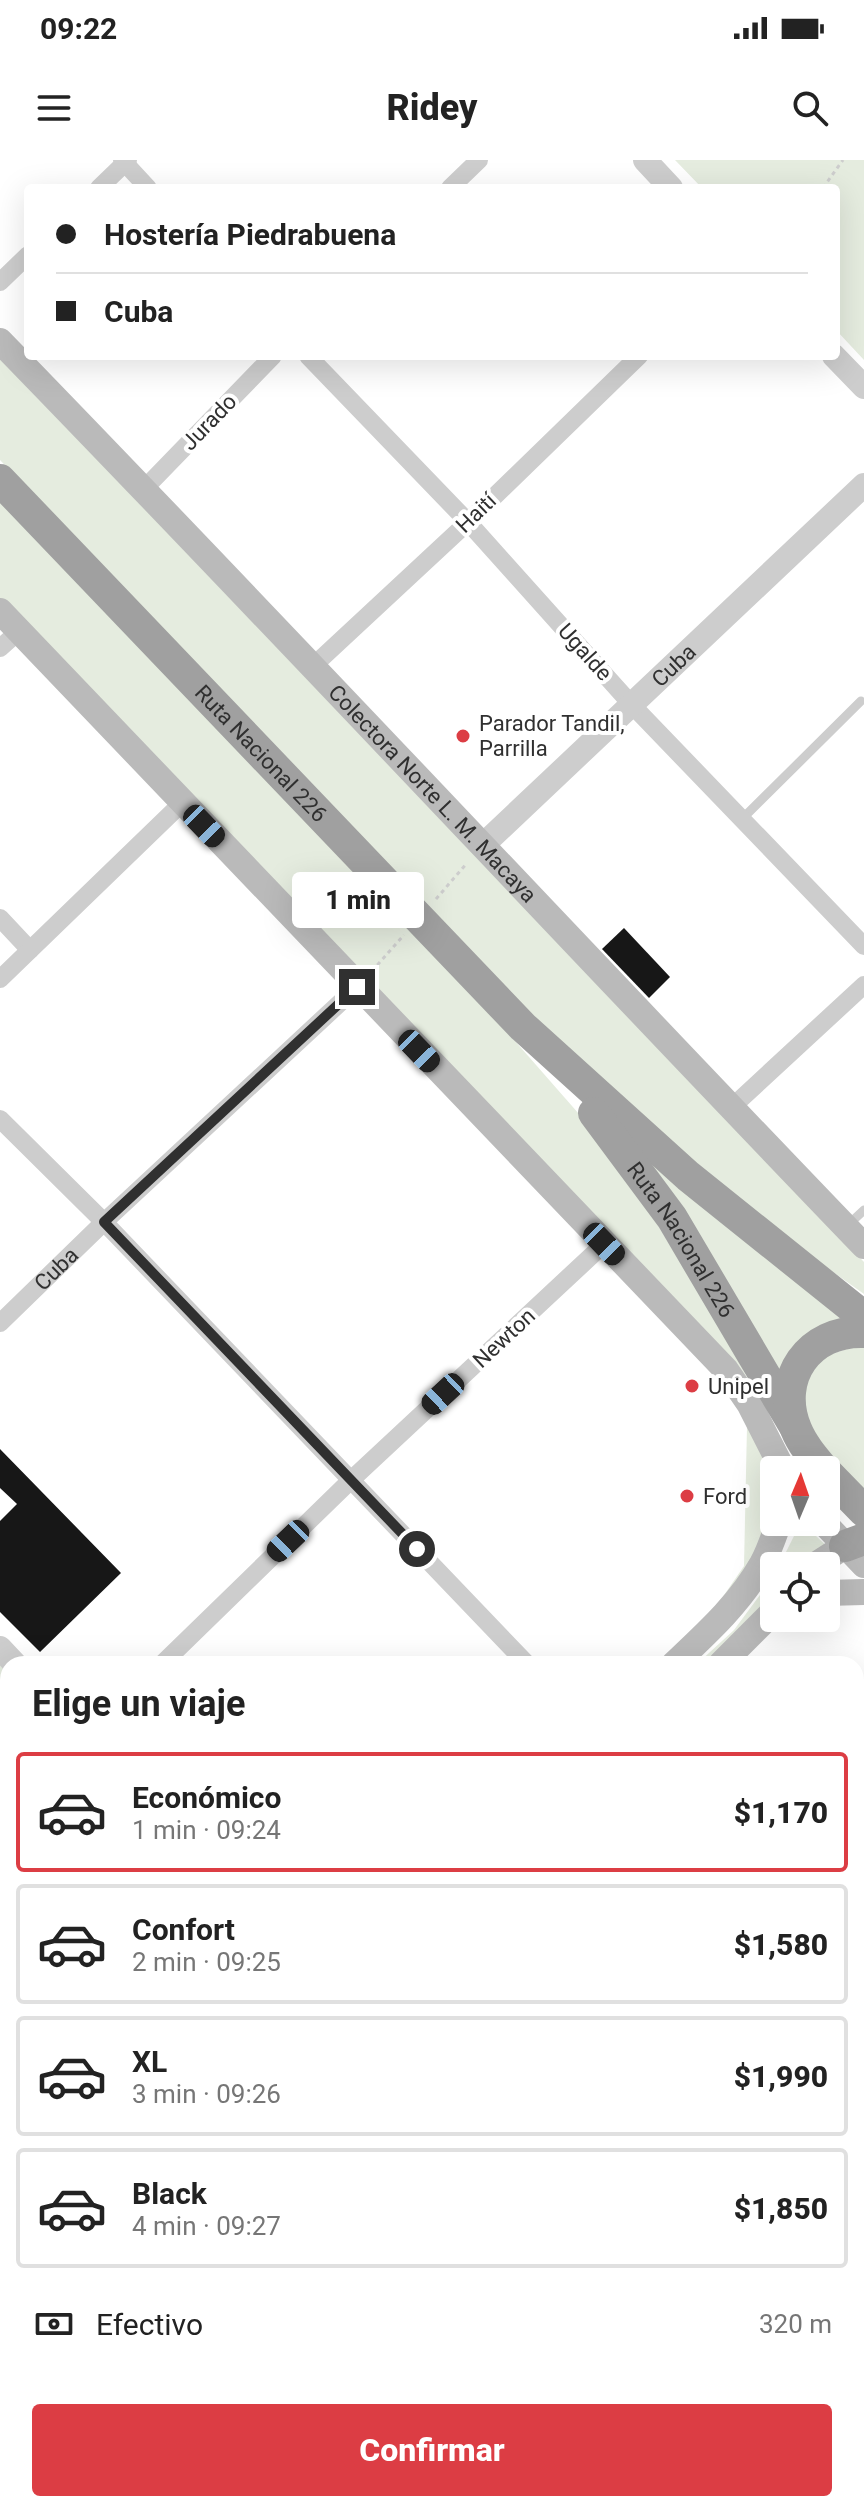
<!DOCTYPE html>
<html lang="es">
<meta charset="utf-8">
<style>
:root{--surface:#fff;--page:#f2f2f2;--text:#222;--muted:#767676;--line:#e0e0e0;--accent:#dc3d44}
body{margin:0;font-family:Roboto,sans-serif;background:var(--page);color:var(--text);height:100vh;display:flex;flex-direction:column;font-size:30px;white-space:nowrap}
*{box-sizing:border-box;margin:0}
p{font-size:26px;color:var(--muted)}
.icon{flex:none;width:44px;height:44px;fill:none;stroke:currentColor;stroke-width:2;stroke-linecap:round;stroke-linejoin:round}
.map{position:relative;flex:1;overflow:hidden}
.sheet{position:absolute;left:0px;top:1496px;width:864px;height:856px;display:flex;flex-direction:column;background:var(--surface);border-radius:24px 24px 0 0;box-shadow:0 8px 32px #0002}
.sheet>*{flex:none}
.hud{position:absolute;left:24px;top:24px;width:816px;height:176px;border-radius:8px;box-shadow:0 8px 32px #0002;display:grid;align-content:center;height:176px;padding:0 32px;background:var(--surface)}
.needle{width:52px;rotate:2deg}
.buttons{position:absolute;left:760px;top:1296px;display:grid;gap:16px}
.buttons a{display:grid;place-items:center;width:80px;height:80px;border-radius:8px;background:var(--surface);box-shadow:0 8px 32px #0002;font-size:40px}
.end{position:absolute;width:36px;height:36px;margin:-18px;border:10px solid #303030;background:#fff;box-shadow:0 0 0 4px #fff}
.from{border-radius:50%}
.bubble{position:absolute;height:56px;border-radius:8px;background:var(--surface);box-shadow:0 8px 32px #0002;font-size:26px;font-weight:800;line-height:56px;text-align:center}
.car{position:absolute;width:24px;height:48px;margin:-24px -12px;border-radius:10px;box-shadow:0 0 6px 2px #0007;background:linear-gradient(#222 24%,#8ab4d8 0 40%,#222 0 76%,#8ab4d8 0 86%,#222 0)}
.hud b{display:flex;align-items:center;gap:28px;height:76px;font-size:30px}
.hud b+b{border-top:2px solid var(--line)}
.hud i{width:20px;height:20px;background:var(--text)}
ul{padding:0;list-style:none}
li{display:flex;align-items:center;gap:24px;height:120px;margin:0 16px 12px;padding:0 16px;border:4px solid var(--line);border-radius:8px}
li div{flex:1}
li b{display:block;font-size:30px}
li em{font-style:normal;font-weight:800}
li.on{border-color:var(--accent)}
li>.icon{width:72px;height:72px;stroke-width:1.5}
h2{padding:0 32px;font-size:36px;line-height:96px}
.pay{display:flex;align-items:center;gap:20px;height:88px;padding:0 32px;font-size:30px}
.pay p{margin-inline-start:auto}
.button{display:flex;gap:16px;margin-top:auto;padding:16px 32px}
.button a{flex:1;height:92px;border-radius:8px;background:var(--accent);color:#fff;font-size:32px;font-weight:800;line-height:92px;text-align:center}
.status{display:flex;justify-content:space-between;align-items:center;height:56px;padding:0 40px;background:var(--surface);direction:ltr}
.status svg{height:22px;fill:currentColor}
header{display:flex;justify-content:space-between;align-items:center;height:104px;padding:0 32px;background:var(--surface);font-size:36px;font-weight:800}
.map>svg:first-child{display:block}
.green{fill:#e5ecdf}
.building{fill:#171717}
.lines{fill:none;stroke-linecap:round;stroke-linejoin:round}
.path{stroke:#cdcdcd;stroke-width:3;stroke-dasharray:4 4;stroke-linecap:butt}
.service{stroke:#cdcdcd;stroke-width:9}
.minor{stroke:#cdcdcd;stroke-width:18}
.tertiary{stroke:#cdcdcd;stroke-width:24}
.secondary{stroke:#bababa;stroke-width:26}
.trunk{stroke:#a0a0a0;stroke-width:32}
.route{stroke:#303030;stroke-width:10}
.poi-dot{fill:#dc3d44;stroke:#fff;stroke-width:3}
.labels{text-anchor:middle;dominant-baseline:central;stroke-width:8;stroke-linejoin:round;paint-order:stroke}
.street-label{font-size:22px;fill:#303030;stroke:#fff}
.poi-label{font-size:22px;fill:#303030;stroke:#fff;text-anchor:start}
</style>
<div class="status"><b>09:22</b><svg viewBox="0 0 49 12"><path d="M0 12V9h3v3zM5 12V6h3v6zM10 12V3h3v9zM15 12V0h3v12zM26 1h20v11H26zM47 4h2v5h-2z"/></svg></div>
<header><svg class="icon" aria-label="menu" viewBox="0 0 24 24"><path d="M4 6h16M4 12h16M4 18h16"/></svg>Ridey<svg class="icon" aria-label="search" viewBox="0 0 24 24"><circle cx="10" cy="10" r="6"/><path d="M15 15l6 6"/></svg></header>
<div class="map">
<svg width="864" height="2352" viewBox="0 0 864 2352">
<rect width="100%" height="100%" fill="#fff"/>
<g class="green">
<path d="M675 0H864V200L836 170V28H702Z"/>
<path d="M0 197 864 1102V1134L802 1090 736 1038 534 861 0 300Z"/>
<path d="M0 336 501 865 586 962 634 1025 731 1187 756 1234 0 441Z"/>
<path d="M616 962 856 1159 780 1214Z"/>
<path d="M864 1183V1337L802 1258C806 1194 806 1204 864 1183Z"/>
<path d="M747 1266C754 1280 765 1295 770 1310 785 1365 742 1414 711 1454L744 1406Z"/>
<path d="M801 1362 830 1389 804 1406H779Z"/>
<path d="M774 1416V1437L704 1504H697L734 1470Z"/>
<path d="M0 1501 8 1509V1605L0 1597Z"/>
<path d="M861 1876 864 1880V2177L856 2169V1880Z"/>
</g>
<g class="building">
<path d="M624 768 670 817 649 838 602 789Z"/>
<path d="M0 1289 121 1413 40 1492 0 1452V1361L17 1344 0 1328Z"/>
</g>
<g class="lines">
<g class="path">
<path d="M823 28 843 0"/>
<path d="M436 739 467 703"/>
<path d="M372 811 404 775"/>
</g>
<g class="service">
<path d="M742 659 861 541"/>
<path d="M849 1064 864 1050"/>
</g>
<g class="minor">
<path d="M122 0 148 28"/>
<path d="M99 28 128 0"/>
<path d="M450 28 479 0"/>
<path d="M0 122 28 95"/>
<path d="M308 196 468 362 632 545 864 786"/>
<path d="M144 329 273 196"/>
<path d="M0 488 19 471"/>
<path d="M311 508 468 362 639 196"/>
<path d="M0 758 30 790"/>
<path d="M0 819 182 643"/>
<path d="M731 948 864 825"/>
<path d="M0 959 104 1062 527 1504"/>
<path id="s1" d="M0 1163 104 1062 357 827"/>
<path d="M162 1504 351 1320 604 1084"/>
<path d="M0 1751 8 1744"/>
<path d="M856 1851 864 1860"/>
<path d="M0 2016 8 2025"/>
<path d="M310 2344 318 2352"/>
<path d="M336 2352 344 2344"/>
</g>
<g class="tertiary">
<path d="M645 0 671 28"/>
<path d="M834 196 864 227"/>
<path id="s2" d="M483 685 864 325"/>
<path d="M0 1488 15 1504"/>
<path d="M0 1618 8 1626"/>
<path d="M747 2344 755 2352"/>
<path d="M815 2344 822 2352"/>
</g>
<g class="secondary">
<path id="s3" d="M0 181C291 480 575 786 864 1086"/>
<path d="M0 451 726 1210 750 1245 783 1310"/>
<path d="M823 1362 864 1405"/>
<path d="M814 1406 845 1386"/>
<path d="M826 1433 864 1432"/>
<path d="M674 1504C707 1473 740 1443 762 1404 769 1391 774 1376 779 1362"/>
<path d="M721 1504 774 1451"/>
<path d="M0 2120 8 2115"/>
<path d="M0 2147 8 2142"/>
</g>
<g class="trunk">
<path id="s4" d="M0 320 523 867 688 1016 864 1157"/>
<path id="s5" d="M594 953 672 1058 794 1265"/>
<path d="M824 1310C813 1297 802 1284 796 1269 775 1218 809 1170 864 1172"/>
<path d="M826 1312 864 1351"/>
<path d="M845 1386 864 1379"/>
</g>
</g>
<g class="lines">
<path class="route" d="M357 827 104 1062 417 1389"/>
</g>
<g class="poi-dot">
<circle cx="463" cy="576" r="8"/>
<circle cx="692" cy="1226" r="8"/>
<circle cx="687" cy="1336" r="8"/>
</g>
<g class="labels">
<g class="street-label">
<text transform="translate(209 262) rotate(-46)">Jurado</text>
<text transform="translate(476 353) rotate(-44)">Haití</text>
<text transform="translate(585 492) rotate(48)">Ugalde</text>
<text stroke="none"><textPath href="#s2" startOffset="262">Cuba</textPath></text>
<text stroke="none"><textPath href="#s4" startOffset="378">Ruta Nacional 226</textPath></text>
<text stroke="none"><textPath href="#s3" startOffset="626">Colectora Norte L. M. Macaya</textPath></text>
<text stroke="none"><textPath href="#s5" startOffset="154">Ruta Nacional 226</textPath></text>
<text stroke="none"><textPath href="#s1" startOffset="78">Cuba</textPath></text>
<text transform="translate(504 1178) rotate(-43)">Newton</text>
</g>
<g class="poi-label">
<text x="479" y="563">Parador Tandil,<tspan x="479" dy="25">Parrilla</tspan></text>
<text x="708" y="1226">Unipel</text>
<text x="703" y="1336">Ford</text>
</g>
</g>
</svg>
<div class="buttons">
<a><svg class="needle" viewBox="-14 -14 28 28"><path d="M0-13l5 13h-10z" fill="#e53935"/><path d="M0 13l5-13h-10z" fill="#767676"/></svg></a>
<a><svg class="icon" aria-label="locate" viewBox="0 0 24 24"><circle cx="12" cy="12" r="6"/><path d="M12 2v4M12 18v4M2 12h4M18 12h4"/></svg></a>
</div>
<i class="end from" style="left:417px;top:1389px"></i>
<i class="end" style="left:357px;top:827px"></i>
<div class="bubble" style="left:292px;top:712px;width:132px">1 min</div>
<i class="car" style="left:204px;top:666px;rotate:136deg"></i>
<i class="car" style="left:419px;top:891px;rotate:136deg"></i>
<i class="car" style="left:604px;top:1084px;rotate:136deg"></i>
<i class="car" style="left:443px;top:1234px;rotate:227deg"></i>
<i class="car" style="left:288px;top:1381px;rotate:226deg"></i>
<div class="hud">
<b><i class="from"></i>Hostería Piedrabuena</b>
<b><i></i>Cuba</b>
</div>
<section class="sheet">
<h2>Elige un viaje</h2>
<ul>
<li class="on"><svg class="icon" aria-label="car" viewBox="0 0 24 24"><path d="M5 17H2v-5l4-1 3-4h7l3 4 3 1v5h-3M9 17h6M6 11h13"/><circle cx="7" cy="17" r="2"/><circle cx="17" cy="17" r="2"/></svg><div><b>Económico</b><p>1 min · 09:24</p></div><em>$1,170</em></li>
<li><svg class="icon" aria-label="car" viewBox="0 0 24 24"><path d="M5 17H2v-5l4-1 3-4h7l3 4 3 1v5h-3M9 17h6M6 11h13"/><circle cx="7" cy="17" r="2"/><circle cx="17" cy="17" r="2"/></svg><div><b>Confort</b><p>2 min · 09:25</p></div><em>$1,580</em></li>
<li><svg class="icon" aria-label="car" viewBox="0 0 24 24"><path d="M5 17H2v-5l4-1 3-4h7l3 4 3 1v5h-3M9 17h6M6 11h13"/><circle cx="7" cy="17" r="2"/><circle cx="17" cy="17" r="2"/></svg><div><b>XL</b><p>3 min · 09:26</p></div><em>$1,990</em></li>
<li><svg class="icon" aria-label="car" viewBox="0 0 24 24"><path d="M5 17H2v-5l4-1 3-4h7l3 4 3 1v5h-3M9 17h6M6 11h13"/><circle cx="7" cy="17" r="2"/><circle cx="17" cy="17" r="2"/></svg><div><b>Black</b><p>4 min · 09:27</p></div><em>$1,850</em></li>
</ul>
<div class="pay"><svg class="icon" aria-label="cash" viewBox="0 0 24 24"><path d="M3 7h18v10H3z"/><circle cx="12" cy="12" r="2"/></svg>Efectivo<p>320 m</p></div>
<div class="button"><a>Confirmar</a></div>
</section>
</div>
